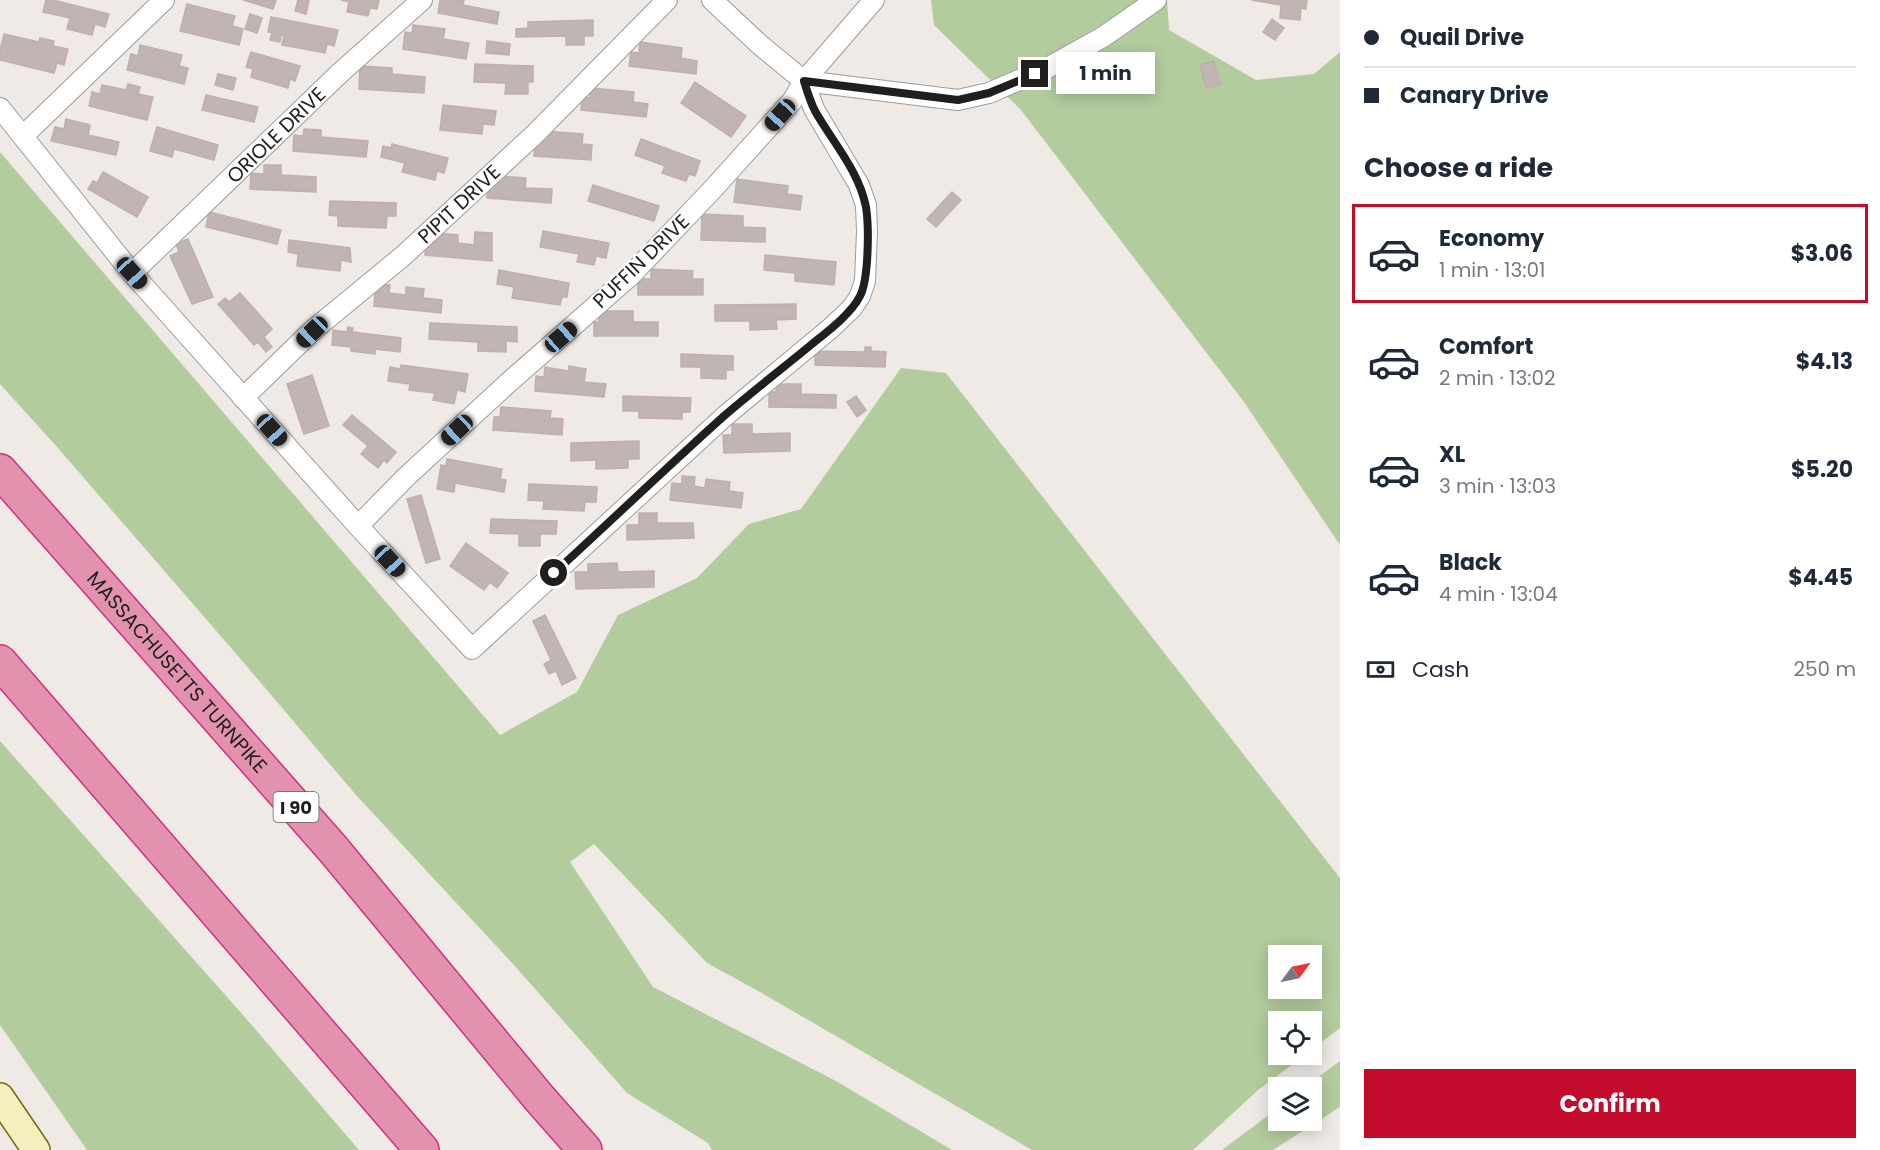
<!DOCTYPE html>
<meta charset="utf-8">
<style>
:root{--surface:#fff;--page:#f2f2f3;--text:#1f2937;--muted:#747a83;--line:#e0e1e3;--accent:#c30b2c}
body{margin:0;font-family:Poppins,sans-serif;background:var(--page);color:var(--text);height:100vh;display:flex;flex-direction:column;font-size:22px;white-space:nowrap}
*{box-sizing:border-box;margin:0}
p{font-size:20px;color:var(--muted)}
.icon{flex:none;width:33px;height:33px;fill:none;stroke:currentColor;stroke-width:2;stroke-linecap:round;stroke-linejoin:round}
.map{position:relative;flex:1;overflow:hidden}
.side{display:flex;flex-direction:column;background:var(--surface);width:540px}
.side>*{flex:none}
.banner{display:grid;align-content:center;height:132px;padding:0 24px;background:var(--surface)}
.needle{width:39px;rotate:57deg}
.tools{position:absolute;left:1268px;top:945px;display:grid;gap:12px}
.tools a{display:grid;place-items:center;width:54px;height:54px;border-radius:0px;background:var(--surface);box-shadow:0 3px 15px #0003;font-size:30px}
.end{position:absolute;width:27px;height:27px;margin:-14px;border:8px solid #1f1f1f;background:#fff;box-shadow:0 0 0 3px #fff}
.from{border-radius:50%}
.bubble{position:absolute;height:42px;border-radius:0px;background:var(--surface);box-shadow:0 3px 15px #0003;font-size:20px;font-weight:700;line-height:42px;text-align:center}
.car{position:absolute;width:18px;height:36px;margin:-18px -9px;border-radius:8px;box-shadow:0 0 4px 2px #0007;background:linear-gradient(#222 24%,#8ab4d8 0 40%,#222 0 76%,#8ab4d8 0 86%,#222 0)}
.banner b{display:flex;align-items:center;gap:21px;height:57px;font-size:22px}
.banner b+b{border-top:2px solid var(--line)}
.banner i{width:15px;height:15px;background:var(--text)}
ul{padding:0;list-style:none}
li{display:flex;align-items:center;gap:18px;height:99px;margin:0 12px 9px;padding:0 12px;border:3px solid transparent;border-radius:0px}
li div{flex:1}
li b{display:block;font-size:22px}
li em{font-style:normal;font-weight:700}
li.active{border-color:var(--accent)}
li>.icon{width:54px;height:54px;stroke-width:1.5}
h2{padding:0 24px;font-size:27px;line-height:72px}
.pay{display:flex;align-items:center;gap:15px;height:66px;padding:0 24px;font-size:22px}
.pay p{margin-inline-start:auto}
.primary-button{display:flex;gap:12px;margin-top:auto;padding:12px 24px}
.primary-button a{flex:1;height:69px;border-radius:0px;background:var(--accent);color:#fff;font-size:24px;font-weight:700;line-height:69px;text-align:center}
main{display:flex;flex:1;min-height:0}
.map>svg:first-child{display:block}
.forest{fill:#b3cc9d;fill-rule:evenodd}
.building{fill:#c0b5b2;stroke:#c0afa9;stroke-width:1.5}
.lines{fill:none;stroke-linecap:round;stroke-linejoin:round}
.minor-casing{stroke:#9c9c9c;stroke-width:22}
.secondary-casing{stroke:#716a0b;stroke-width:30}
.motorway-casing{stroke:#d12f84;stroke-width:36}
.minor{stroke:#fff;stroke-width:20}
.secondary{stroke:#f6efbd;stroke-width:27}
.motorway{stroke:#e292af;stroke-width:33}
.route{stroke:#1f1f1f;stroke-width:8}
.labels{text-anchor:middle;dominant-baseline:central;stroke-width:4.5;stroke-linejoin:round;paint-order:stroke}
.shield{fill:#fff;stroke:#626262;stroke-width:1.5}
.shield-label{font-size:18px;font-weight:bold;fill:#1f1f1f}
.street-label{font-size:20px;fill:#1f1f1f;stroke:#fff}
</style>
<main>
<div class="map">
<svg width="1340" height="1150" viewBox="0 0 1340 1150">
<rect width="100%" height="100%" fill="#efeae6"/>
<g class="forest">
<path d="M931 0H1167L1169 30 1256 80 1314 74 1340 52V545L1244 402 1021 110 934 25Z"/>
<path d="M0 152 500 735 577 692 618 615 697 578 749 524 801 509 901 368 946 373 1340 878V1028L1311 1050V1022H1278V1054L1305 1055 1257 1091 1193 1150H1032L760 992 707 963 594 844 570 862 653 987 836 1081 952 1150H712L708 1143 627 1093 513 964 356 795 238 656 57 447 0 384ZM1278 956H1311V988H1278Z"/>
<path d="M0 741 243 1015 359 1150H87L0 1025Z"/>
<path d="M1340 1061V1107L1273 1150H1222L1278 1108V1120H1311V1088L1305 1087Z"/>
</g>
<g class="building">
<path d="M46 0H53L109 14 105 27 95 24 92 35 67 29 70 18 43 12Z"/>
<path d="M243 0H276L273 9Z"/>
<path d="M298 0H309L306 14 295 11Z"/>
<path d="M341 0H379L377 9 370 8 368 16 347 12 349 2Z"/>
<path d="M440 0H464L463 5 499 12 497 24 438 13Z"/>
<path d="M1251 0H1307L1306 9 1301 8 1300 20 1280 18 1281 5Z"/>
<path d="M187 4 235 16 232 26 243 29 239 45 180 31Z"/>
<path d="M250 14 262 18 257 33 245 29Z"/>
<path d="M271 17 338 30 334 46 327 44 325 53 282 45 284 36 281 35 280 42 270 40 272 33 268 32Z"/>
<path d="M1272 19 1284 28 1275 40 1263 32Z"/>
<path d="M593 20V36H584V45H566V36L516 37V29L528 28V22Z"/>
<path d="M413 25 445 29 443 39 469 43 466 59 403 49 405 32 412 33Z"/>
<path d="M4 34 39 42 40 38 54 41 53 46 68 49 64 65 57 63 54 73 0 60V50Z"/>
<path d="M487 41 510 44 509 55 486 53Z"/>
<path d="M640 42 682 48 681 58 697 61 696 74 629 66 631 52 639 53Z"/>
<path d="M140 45 182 55 179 66 188 68 184 84 127 70 131 54 138 56Z"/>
<path d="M251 52 300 66 295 81 290 79 288 88 251 77 253 69 246 67Z"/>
<path d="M1214 61 1220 85 1206 88 1200 65Z"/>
<path d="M475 64 533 66V82H528V94H505L506 83 474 82Z"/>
<path d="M360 66 392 68V74L425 77 424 93 359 89Z"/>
<path d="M218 74 236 78 233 90 215 85Z"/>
<path d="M695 82 746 116 731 137 681 103Z"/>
<path d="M128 84 140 87 138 94 153 97 147 120 89 106 92 92 100 94 102 85 126 90Z"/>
<path d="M591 88 634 92 633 102 648 104 646 117 581 110 582 97 590 98Z"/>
<path d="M206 95 258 107 254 122 202 110Z"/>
<path d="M443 105 496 111 494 125 483 124 482 134 440 130Z"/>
<path d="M66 119 90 125 88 135 119 142 116 155 51 141 55 127 64 129Z"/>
<path d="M157 127 218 145 214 160 174 149 172 157 150 151Z"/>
<path d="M304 129 321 130V137L368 141 366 157 293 151 294 135 303 136Z"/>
<path d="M543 131 583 134 582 144 592 145 591 160 534 156 535 141H542Z"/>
<path d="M641 139 700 161 695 176 689 174 686 181 662 173 665 166 635 155Z"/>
<path d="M392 144 448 158 444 173 437 171 435 180 402 172 405 163 381 157 383 146 391 148Z"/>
<path d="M264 165H281V175L316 177V192L250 189 251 173 264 174Z"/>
<path d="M103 172 148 197 137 217 88 189 93 181 97 183Z"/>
<path d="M498 176 526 178 525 188 552 189 551 203 487 198 488 184 498 185Z"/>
<path d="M737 179 788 186 787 194 802 196 800 210 734 202Z"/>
<path d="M593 185 659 206 654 221 588 201Z"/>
<path d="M952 192 961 200 936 227 927 219Z"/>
<path d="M330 201 396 203V216H387L386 228 338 226V216L329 215Z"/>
<path d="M209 212 281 230 277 244 206 227Z"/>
<path d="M702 214 743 216V227L765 228V242L701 240Z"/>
<path d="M543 231 609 243 606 258 596 256 594 265 577 262 579 254 540 247Z"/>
<path d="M475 232 492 233V261L425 255 426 242H435L436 233 458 235V243L474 245Z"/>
<path d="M188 239 213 297 192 304 170 256 179 252 176 244Z"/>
<path d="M289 240 350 248 351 262 341 260 340 271 297 266 298 254 288 252Z"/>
<path d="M765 255 836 262 834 285 795 281V273L764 270Z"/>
<path d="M651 269 693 271 692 279H703V295H638V279H651Z"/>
<path d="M499 270 569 283 567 297H562L560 305 512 298 514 287 497 284Z"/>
<path d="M380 284 390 285 389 293 406 295V287L424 289 423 298 442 300 441 313 374 306 375 291 379 292Z"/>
<path d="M240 293 272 329 264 337 272 347 266 352 258 342 254 345 218 304 225 298 229 302Z"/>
<path d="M796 304V319L776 320 777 329 750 330V321H715V305Z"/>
<path d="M599 311H633V322H658V336H594V322H599Z"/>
<path d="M430 323 517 327V342L506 341V352L478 351V342L429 339Z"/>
<path d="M348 327 353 328 352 332 401 338 400 352 375 349V354L351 351V347L332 345 333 330 347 332Z"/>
<path d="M865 347H871V351L886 352 885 367 815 365V351L865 352Z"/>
<path d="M681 354 733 356V370H726V379L701 378V367H681Z"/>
<path d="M401 365 468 374 465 392 457 390 454 404 433 400 435 393 409 390 410 384 388 381 390 367 400 369Z"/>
<path d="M569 366 586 369 584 382 606 384 604 397 535 391 536 376 544 377 545 367 569 371Z"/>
<path d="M312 375 329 426 304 434 287 384Z"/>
<path d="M776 384H801V394L836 395V408L769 407V392H776Z"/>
<path d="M623 396 691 398 690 412H682V419L639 418V411H623Z"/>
<path d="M856 396 866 410 857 417 847 402Z"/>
<path d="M501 407 551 411 550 418 563 419 562 435 493 430 494 417H500Z"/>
<path d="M352 415 396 452 387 463 384 460 378 468 361 454 368 446 343 425Z"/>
<path d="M732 424H752V434L790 433V451L724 453 723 435H732Z"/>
<path d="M639 441V459H628V468L596 469V460L571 461V443Z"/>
<path d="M447 459 502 469 500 479 506 480 504 492 455 483 454 492 437 489 441 465 446 466Z"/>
<path d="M682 476 695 477 694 486 705 488 706 479 730 482 729 491 743 493 741 508 670 500 672 483 682 484Z"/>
<path d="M529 484 597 487 596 502H585L584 511 543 509 544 501 528 500Z"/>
<path d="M421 495 440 559 426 563 407 499Z"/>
<path d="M639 513H657V523H693L694 538 627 540V525H639Z"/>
<path d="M491 519 557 521 556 534H540V546H519V534L490 533Z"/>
<path d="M466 543 508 573 497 588 490 582 484 590 450 566Z"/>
<path d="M617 563 618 572 654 571V587L576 589 575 572H588V564Z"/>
<path d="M545 615 576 678 562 685 556 671 549 674 544 664 551 660 533 621Z"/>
</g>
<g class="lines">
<defs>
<g id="minor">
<path d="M804 81 958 100 989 93 1049 67 1103 37 1156 0"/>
<path d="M0 108 132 273 358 526 472 649 725 416 831 328 852 308 860 296 865 281 867 232 866 205 859 185 814 109 804 81 759 44 712 0"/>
<path d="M23 136 164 0"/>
<path d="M132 273 341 72 422 0"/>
<path d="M243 398 312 331 403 256 536 133 667 0"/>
<path d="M358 526 406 477 508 383 631 275 712 190 793 100 804 81 874 0"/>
</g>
<path id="secondary" d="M0 1097 36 1150"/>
<g id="motorway">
<path id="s1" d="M0 471 333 849 540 1099 585 1150"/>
<path d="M0 662 422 1150"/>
</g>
</defs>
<use href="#minor" class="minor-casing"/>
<use href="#secondary" class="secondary-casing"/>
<use href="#motorway" class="motorway-casing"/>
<use href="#minor" class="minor"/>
<use href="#secondary" class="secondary"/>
<use href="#motorway" class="motorway"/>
</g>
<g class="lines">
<path class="route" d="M554 573C611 521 667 467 724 416 753 391 783 368 812 344 827 332 851 314 860 296 869 279 869 226 866 207 859 171 832 141 815 111 810 101 807 91 804 81L958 100 989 93 1035 74"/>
</g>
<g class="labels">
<rect class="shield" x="273.5" y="792" width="45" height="30" rx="4.5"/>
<g class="shield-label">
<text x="296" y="807">I 90</text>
</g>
<g class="street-label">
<text transform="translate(276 135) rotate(-44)">ORIOLE DRIVE</text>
<text transform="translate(459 204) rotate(-43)">PIPIT DRIVE</text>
<text transform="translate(641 261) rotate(-44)">PUFFIN DRIVE</text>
<text stroke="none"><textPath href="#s1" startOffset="268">MASSACHUSETTS TURNPIKE</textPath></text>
</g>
</g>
</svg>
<div class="tools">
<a><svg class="needle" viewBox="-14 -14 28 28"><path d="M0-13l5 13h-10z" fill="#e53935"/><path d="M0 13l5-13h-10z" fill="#747a83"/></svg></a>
<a><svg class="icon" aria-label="locate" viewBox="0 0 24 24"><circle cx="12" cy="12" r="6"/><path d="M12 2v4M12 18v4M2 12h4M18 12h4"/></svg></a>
<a><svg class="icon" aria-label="layers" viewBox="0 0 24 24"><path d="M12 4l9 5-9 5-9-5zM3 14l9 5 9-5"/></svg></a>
</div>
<i class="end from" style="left:554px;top:573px"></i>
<i class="end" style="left:1035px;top:74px"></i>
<div class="bubble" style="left:1056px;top:52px;width:99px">1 min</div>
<i class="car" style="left:780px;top:115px;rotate:222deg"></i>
<i class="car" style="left:132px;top:273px;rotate:138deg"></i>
<i class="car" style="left:312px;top:332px;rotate:226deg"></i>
<i class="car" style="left:561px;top:337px;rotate:49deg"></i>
<i class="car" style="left:272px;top:430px;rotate:138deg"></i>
<i class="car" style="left:457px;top:430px;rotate:227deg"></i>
<i class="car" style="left:390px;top:561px;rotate:137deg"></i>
</div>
<section class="side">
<div class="banner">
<b><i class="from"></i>Quail Drive</b>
<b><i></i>Canary Drive</b>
</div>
<h2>Choose a ride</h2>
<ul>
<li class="active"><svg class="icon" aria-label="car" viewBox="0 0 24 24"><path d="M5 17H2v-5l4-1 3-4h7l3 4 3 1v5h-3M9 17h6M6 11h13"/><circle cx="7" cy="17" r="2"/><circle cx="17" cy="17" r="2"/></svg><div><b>Economy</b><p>1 min · 13:01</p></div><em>$3.06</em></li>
<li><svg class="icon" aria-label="car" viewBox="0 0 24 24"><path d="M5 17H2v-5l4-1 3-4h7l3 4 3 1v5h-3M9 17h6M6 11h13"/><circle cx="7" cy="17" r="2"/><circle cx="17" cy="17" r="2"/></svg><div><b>Comfort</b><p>2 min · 13:02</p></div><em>$4.13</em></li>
<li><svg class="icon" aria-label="car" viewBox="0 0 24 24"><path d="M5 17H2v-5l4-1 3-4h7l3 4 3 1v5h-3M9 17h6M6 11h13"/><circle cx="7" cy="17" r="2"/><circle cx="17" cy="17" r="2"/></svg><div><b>XL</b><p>3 min · 13:03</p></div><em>$5.20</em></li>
<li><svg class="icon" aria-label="car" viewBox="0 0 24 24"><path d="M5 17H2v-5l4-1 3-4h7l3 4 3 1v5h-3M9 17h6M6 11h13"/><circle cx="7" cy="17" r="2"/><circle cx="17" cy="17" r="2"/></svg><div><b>Black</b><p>4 min · 13:04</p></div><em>$4.45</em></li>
</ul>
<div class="pay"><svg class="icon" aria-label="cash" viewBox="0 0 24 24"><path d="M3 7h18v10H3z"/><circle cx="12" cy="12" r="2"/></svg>Cash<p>250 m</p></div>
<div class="primary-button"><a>Confirm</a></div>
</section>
</main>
